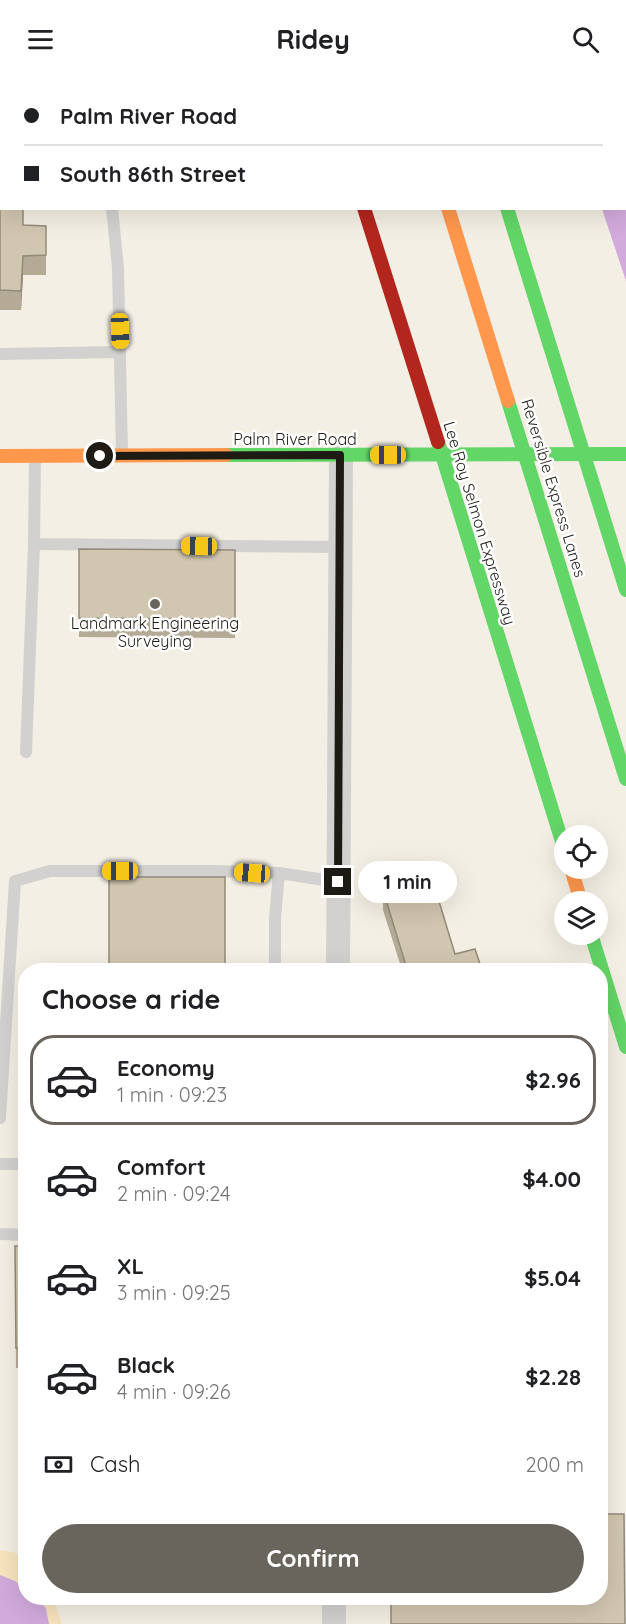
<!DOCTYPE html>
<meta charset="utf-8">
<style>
:root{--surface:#fff;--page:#f6f6f6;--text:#202124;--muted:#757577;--line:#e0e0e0;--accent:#69655d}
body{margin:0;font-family:Quicksand,sans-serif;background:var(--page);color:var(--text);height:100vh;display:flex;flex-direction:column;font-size:22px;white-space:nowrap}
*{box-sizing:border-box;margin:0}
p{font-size:20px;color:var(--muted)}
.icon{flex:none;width:33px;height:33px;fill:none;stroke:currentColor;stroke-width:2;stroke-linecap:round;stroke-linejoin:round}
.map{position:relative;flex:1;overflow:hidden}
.panel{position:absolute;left:18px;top:885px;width:590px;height:642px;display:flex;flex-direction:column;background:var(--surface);border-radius:24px;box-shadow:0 6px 24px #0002}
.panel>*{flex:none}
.hud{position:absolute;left:0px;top:0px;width:627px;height:132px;box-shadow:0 6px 24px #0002;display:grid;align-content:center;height:132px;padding:0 24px;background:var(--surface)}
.controls{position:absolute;left:554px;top:747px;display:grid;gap:12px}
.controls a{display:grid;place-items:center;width:54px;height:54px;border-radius:50%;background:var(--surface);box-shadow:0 6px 24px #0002;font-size:30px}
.end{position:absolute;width:27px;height:27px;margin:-14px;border:8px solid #1e1b14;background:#fff;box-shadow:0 0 0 3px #fff}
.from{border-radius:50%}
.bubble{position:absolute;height:42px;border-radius:21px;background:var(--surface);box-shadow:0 6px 24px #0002;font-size:20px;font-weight:700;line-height:42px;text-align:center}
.car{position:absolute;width:18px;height:36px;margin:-18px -9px;border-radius:8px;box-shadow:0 0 4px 2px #0007;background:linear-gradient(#f5c518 24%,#345 0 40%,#f5c518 0 76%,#345 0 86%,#f5c518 0)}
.hud b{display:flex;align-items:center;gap:21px;height:57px;font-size:22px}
.hud b+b{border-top:2px solid var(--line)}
.hud i{width:15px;height:15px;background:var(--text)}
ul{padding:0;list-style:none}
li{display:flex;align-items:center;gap:18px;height:90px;margin:0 12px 9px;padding:0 12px;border:3px solid transparent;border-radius:24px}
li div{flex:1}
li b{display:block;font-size:22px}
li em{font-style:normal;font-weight:700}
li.on{border-color:var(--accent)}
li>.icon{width:54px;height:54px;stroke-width:1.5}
h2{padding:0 24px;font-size:27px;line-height:72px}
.pay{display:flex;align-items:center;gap:15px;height:66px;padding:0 24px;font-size:22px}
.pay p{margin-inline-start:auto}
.action{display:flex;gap:12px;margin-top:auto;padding:12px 24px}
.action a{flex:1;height:69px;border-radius:36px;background:var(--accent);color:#fff;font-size:24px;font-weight:700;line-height:69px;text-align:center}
header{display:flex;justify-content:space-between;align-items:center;height:78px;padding:0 24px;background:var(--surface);font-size:27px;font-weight:700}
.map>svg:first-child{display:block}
.green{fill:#f8e5bf}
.water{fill:#d2aadc}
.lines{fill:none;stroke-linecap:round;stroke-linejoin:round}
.lane{stroke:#d2d1cf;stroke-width:12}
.street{stroke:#d2d1cf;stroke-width:24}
.fast{stroke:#63d668;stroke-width:14}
.slow{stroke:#ff974d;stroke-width:14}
.jam{stroke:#b3261e;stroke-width:14}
.wall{fill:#b4aa96}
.shaded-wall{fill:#928b7a}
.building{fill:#d1c6af;stroke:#928b7a;stroke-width:1.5}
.route{stroke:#1e1b14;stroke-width:8}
.poi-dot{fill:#69655d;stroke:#fff;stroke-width:2}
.labels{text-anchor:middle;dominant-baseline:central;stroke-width:5;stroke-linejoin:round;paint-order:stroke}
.street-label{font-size:16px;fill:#1e1b14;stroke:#fff}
.poi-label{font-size:16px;fill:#1e1b14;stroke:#fff}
</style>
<header><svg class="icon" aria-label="menu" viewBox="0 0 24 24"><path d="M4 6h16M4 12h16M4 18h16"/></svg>Ridey<svg class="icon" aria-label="search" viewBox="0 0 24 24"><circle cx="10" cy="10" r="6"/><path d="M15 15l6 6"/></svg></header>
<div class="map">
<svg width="626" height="1546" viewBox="0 0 626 1546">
<rect width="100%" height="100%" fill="#f4efe4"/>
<g class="green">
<path d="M0 1472 13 1474 25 1481V1511L15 1503 0 1497Z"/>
<path d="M36 1520H53L62 1546H49L46 1530Z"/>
</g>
<g class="water">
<path d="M560 0H626V203L602 131 626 130V2H561Z"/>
<path d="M0 1497 15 1503 25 1511 26 1520H36L46 1530 49 1546H0Z"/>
</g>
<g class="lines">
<g class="lane">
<path d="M83 0V2"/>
<path d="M112 130 118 190 122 375"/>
<path d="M0 276 120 274"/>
<path d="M35 379 34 466 340 469"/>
<path d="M26 674 34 466"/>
<path d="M275 892V840L279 795 338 804"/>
<path d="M0 1040 15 803 50 793H213L279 795"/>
<path d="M0 1086H26"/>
<path d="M0 1156 26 1157"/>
</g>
<g class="street">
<path d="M338 892 341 377"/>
<path d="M334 1546V1520"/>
</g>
<g class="fast">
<path d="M322 0V2"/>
<path d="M406 0 407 2"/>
<path d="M507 130 626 512"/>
<path d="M508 323 626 701"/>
<path d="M438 364 564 770"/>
<path d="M226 377 626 376"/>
<path d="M591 856 626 969"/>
</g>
<g class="slow">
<path d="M448 130 508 323"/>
<path d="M0 378 226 377"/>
<path d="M571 790 581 824"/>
</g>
<g class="jam">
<path d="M466 0 467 2"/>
<path d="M364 130 438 364"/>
</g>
</g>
<g class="wall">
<path d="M0 0 23 147 46 148V197H23L21 232H0Z"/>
<path d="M79 471 235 472V560L79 559Z"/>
<path d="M383 812 455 876 482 892H402L383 832Z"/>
<path d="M15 1168H26V1289L16 1290Z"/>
</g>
<path class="shaded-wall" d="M23 178V197L21 232V213Z"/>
<g class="building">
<path d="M0 0H24V2H2V130H23V147L46 148V177L23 178 21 213 0 212Z"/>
<path d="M79 471 235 472V541L79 540Z"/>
<path d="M431 797 455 876 475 871 482 892H404L407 891 383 812Z"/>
<rect x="109" y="799" width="116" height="93"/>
<path d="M15 1168H26V1270H16Z"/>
<path d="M600 1436H624L625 1546H391V1520H600Z"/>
</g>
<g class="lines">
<path class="route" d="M100 378 340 377 338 804"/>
</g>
<circle class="poi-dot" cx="155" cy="526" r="6"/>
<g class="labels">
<g class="street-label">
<text x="295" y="361">Palm River Road</text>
<text transform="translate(554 410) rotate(73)">Reversible Express Lanes</text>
<text transform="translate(480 445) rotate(73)">Lee Roy Selmon Expressway</text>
</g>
<g class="poi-label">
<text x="155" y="545">Landmark Engineering<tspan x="155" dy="18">Surveying</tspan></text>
</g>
</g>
</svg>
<div class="controls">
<a><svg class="icon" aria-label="locate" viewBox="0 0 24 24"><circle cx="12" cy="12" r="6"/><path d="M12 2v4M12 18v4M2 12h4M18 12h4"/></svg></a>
<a><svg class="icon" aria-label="layers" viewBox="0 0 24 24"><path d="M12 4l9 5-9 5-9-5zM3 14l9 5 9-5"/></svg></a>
</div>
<i class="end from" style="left:100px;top:378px"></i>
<i class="end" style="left:338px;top:804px"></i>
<div class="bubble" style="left:358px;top:783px;width:99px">1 min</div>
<i class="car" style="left:120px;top:253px;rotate:178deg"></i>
<i class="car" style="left:388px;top:377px;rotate:270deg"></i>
<i class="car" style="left:199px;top:468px;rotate:271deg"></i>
<i class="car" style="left:120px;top:793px;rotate:270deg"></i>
<i class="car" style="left:252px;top:795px;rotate:274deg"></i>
<div class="hud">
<b><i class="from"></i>Palm River Road</b>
<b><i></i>South 86th Street</b>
</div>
<section class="panel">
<h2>Choose a ride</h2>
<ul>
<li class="on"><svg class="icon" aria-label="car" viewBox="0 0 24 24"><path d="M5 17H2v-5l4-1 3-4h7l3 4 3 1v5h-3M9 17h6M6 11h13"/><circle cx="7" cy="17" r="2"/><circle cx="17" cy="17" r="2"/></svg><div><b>Economy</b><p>1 min · 09:23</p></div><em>$2.96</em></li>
<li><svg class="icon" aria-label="car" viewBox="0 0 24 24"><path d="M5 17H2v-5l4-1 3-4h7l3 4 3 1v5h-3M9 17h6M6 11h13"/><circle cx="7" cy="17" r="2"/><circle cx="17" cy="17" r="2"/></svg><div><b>Comfort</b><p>2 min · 09:24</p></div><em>$4.00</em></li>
<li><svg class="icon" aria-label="car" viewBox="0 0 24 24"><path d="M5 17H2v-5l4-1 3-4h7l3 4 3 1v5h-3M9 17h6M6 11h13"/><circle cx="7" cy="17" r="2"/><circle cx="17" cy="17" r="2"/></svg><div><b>XL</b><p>3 min · 09:25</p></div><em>$5.04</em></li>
<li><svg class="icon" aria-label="car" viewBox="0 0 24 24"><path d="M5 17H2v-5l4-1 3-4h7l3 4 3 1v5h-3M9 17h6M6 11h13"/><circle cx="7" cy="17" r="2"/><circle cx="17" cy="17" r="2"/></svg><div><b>Black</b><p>4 min · 09:26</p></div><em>$2.28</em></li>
</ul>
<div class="pay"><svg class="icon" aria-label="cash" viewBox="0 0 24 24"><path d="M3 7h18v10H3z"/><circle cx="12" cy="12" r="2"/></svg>Cash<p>200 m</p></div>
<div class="action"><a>Confirm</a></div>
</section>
</div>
